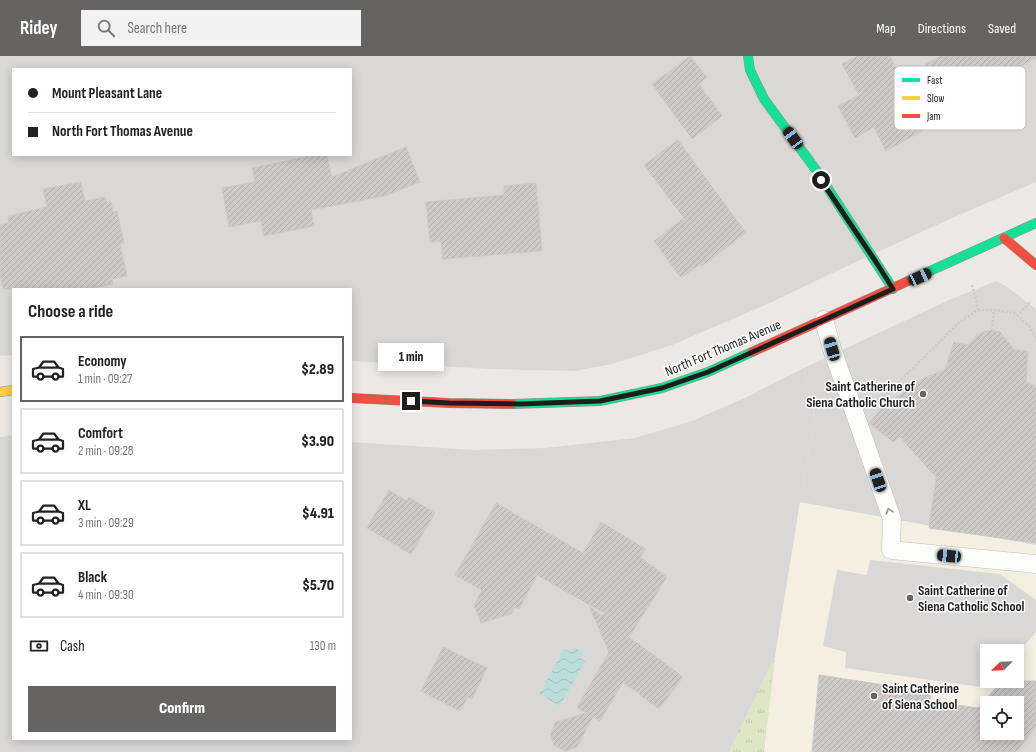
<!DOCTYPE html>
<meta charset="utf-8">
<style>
:root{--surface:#fff;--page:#f2f2f2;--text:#202124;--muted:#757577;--line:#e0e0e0;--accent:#656463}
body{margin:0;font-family:"Sofia Sans Condensed",sans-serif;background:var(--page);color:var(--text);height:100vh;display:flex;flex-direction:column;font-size:15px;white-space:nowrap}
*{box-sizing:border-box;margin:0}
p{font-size:13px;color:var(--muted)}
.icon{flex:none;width:22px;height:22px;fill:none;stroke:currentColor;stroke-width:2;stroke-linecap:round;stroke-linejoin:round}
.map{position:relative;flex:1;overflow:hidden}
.sheet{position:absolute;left:12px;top:232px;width:340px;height:452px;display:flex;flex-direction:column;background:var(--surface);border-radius:0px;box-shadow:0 2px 10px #0003}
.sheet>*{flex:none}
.top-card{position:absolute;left:12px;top:12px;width:340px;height:88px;border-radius:0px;box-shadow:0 2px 10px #0003;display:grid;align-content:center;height:88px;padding:0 16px;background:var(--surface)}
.needle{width:26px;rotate:247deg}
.buttons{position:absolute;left:980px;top:588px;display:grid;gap:8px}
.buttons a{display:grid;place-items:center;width:44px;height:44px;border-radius:0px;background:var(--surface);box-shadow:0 2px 10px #0003;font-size:20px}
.end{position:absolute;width:18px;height:18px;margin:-9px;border:5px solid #1d1d1d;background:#fff;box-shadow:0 0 0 2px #fff}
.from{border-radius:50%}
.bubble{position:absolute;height:28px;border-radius:0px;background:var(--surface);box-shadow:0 2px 10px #0003;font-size:13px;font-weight:800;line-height:28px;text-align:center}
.car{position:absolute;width:12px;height:24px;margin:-12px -6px;border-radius:5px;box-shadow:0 0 3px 1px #0007;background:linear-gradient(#222 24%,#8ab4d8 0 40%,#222 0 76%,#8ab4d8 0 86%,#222 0)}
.top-card b{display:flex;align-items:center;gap:14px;height:38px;font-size:15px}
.top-card b+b{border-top:1px solid var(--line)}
.top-card i{width:10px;height:10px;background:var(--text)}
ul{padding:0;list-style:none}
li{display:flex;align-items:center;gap:12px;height:66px;margin:0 8px 6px;padding:0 8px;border:2px solid var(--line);border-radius:0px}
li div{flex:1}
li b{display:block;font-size:15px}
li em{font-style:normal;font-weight:800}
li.active{border-color:var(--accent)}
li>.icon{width:36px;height:36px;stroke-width:1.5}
h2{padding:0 16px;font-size:18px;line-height:48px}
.pay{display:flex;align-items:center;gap:10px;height:44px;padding:0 16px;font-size:15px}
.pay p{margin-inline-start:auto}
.button{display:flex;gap:8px;margin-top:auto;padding:8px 16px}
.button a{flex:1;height:46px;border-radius:0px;background:var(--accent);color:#fff;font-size:16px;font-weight:800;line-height:46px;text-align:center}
header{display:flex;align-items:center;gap:24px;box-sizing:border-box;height:56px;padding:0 20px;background:var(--accent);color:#fff}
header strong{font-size:19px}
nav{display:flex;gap:22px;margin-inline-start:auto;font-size:14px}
.search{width:280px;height:36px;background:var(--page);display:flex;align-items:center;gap:10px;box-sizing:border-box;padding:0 14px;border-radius:0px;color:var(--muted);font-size:15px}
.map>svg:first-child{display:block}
.residential{fill:#dad8d7;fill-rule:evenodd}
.education{fill:#f4efe1;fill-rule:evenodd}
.religious{fill:#d9d8d7}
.grass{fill:url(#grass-tufts)}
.parking{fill:#d9d8d6}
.water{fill:url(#water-waves)}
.building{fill:url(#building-hatch);stroke:#cec9c7;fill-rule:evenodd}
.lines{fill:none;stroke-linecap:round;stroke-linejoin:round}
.lane-casing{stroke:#bebdbc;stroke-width:19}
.fast-casing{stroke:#94907f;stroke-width:10}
.slow-casing{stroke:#94907f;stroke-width:10}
.jam-casing{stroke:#94907f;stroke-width:10}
.path{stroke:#d4c7c8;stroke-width:2.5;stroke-dasharray:2 2;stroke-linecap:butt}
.lane{stroke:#fcfcfb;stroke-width:18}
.fast{stroke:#16e098;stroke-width:9}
.slow{stroke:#ffcf43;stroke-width:9}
.jam{stroke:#f24e42;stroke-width:9}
.oneway{stroke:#989897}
.route{stroke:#1d1d1d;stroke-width:5}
.poi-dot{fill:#656463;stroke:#fff;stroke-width:1.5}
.labels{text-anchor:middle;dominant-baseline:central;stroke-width:3;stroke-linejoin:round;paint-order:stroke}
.street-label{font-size:14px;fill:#1d1d1d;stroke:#fff}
.poi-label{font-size:14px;font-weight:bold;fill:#1d1d1d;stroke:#fff;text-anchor:start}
.key{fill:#fff;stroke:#bbb;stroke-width:1}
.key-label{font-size:11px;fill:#1d1d1d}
</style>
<header>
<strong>Ridey</strong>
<div class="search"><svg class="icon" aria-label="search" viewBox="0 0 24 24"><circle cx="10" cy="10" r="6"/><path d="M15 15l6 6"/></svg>Search here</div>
<nav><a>Map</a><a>Directions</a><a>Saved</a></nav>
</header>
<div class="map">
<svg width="1036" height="696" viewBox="0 0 1036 696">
<defs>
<pattern id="grass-tufts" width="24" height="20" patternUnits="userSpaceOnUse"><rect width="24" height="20" fill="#dfe6c6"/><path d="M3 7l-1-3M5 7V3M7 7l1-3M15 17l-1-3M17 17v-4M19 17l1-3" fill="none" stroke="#bfc5aa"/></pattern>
<pattern id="water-waves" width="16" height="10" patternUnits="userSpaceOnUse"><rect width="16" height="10" fill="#bbdddb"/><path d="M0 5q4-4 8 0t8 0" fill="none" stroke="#a0bdbc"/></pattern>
<pattern id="building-hatch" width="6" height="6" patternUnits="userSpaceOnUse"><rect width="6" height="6" fill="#cecac8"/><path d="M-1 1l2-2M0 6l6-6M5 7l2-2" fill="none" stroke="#b0adab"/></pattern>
</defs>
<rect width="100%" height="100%" fill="#ebe8e5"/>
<g class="residential">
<path d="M0 0H1036V126L952 162 847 210 772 246 672 289 612 308 574 315 490 313 351 305V233H13V299L0 300ZM13 13H351V99H13Z"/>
<path d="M804 312 815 363 800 446 775 601 729 696H0V381L13 379V683H351V386L472 394 545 392 635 382 692 365 745 342Z"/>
</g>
<path class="education" d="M800 446 1036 489V696H764L775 601ZM987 595H1017V625H987ZM987 647H1017V677H987Z"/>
<path class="religious" d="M996 225 1006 230 1036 253V489L800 446 815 363 804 312 949 244Z"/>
<path class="grass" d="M775 601 764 696H729Z"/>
<g class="parking">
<path d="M836 348 869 430 857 434 824 352Z"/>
<path d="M870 504 1000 518 1036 544V576L1017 598V595H987V625H993L988 632 845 612 846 596 823 590 837 514 867 519Z"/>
<path d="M1036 671V696H1016Z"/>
</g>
<path class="water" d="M573 591 583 596 580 602 585 605 560 650 539 638 564 593 571 596Z"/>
<g class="building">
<path d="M690 0 707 21 699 28 722 60 692 83 652 28Z"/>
<path d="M857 0H890L901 21 941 0H1036V2L983 31 987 39 886 95 874 71 855 82 838 50 859 39 842 8Z"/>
<path d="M678 84 746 177 702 210 700 208 681 222 654 185 684 162 644 109Z"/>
<path d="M406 91 420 126 384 140 311 154 314 170 264 180 261 165 229 171 222 132 255 126 252 112 315 99H327L332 121Z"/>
<path d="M81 126 85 145 105 141 107 146 111 145 113 156 117 155 124 187 120 188 127 220 112 223 113 228 89 233H3L0 217V169L9 166 8 160 47 151 43 133Z"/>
<path d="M536 127 542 195 443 203 441 185 430 186 426 146 504 139V130Z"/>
<path d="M992 274 1000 276 1014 294 1028 295 1026 326 1036 331V487L929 472 936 421 900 381 893 386 869 367 885 349 926 321 945 314 954 286 968 289 976 280 983 276Z"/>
<path d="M389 434 407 445 409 441 435 457 411 498 367 472Z"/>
<path d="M496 447 583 497 601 466 646 493 640 501 667 521 629 581 683 621 659 653 623 626 600 665 593 661 577 691 565 695 554 689 550 677 556 666 586 657 577 651 609 596 589 550 602 560 604 557 537 519 519 553 515 551 511 558 481 567 474 549 482 534 455 519Z"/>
<path d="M443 591 487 612 472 643 468 641 460 655 421 635Z"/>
<path d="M819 619 931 636 930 645 978 652 1002 625H1036V671L1016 696H812ZM987 647H1017V677H987Z"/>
</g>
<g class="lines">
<defs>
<path id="lane" d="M824 264 832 293 892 463 891 494 1036 508"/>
<g id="fast">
<path d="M748 0 750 14 764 43 816 114 893 233"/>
<path d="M908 225 1036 167"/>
<path d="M512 348 600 345 662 332 708 316 752 296"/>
</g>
<path id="slow" d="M0 336 13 334"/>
<g id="jam">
<path d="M1004 182 1036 209"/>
<path d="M752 296 908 225"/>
<path d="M351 342 449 347 512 348"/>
</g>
</defs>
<use href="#lane" class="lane-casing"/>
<use href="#fast" class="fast-casing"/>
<use href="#slow" class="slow-casing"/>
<use href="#jam" class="jam-casing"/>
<g class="path">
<path d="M972 229 978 254"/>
<path d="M1017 260 1031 245"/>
<path d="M992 274 994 254"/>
<path d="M878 346 961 265 978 254H994L1014 257 1030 271 1036 282"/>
</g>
<use href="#lane" class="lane"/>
<use href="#fast" class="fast"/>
<use href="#slow" class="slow"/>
<use href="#jam" class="jam"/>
</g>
<defs><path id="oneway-chevron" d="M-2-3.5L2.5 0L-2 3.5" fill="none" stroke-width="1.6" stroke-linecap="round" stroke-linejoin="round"/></defs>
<use class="oneway" href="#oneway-chevron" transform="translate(889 455) rotate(-109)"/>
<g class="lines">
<path class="route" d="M411 345 449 347 519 348 600 345 662 332 708 316 893 233 876 206 821 124"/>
</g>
<g class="poi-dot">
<circle cx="923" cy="338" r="4"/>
<circle cx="910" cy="542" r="4"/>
<circle cx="874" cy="640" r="4"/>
</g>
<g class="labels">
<g class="street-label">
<text transform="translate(723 292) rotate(-23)">North Fort Thomas Avenue</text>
</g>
<g class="poi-label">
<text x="915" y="330" text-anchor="end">Saint Catherine of<tspan x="915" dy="16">Siena Catholic Church</tspan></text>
<text x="918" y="534">Saint Catherine of<tspan x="918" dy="16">Siena Catholic School</tspan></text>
<text x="882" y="632">Saint Catherine<tspan x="882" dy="16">of Siena School</tspan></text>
</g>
</g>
<rect x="894" y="10" width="132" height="64" rx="6" class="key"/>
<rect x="902" y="22" width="18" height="4" fill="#16e098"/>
<rect x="902" y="40" width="18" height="4" fill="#ffcf43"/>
<rect x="902" y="58" width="18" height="4" fill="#f24e42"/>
<g class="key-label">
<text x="927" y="28">Fast</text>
<text x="927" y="46">Slow</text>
<text x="927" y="64">Jam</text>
</g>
</svg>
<div class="buttons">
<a><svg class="needle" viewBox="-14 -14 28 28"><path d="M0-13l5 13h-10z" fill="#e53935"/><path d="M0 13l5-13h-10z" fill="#757577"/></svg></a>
<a><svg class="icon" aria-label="locate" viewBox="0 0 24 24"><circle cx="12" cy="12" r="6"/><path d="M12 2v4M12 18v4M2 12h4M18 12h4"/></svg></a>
</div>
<i class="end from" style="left:821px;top:124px"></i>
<i class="end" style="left:411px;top:345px"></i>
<div class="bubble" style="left:378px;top:287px;width:66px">1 min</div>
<i class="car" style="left:793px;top:82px;rotate:324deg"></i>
<i class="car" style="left:920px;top:221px;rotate:65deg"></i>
<i class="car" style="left:832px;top:293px;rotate:344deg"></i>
<i class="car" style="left:878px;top:424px;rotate:341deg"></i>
<i class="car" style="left:949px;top:500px;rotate:276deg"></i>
<div class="top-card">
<b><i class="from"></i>Mount Pleasant Lane</b>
<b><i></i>North Fort Thomas Avenue</b>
</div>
<section class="sheet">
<h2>Choose a ride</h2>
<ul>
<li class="active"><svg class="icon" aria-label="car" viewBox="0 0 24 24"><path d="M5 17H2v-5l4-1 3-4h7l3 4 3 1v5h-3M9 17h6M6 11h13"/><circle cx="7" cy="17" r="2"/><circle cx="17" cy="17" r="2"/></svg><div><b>Economy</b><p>1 min · 09:27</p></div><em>$2.89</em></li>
<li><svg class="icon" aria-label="car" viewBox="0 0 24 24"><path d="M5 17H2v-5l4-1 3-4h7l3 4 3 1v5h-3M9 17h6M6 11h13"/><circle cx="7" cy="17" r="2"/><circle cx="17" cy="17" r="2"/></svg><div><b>Comfort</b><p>2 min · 09:28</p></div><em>$3.90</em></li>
<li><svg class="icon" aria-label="car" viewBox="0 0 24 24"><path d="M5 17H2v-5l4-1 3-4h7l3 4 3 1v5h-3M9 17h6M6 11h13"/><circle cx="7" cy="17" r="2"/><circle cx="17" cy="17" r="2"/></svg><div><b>XL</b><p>3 min · 09:29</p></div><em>$4.91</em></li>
<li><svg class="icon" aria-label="car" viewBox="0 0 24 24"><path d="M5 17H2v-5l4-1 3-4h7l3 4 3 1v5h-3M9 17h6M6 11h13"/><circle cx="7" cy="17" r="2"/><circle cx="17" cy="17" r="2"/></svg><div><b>Black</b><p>4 min · 09:30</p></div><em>$5.70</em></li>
</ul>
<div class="pay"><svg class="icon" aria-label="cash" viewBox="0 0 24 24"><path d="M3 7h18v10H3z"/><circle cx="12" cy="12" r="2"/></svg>Cash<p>130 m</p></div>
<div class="button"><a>Confirm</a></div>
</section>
</div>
